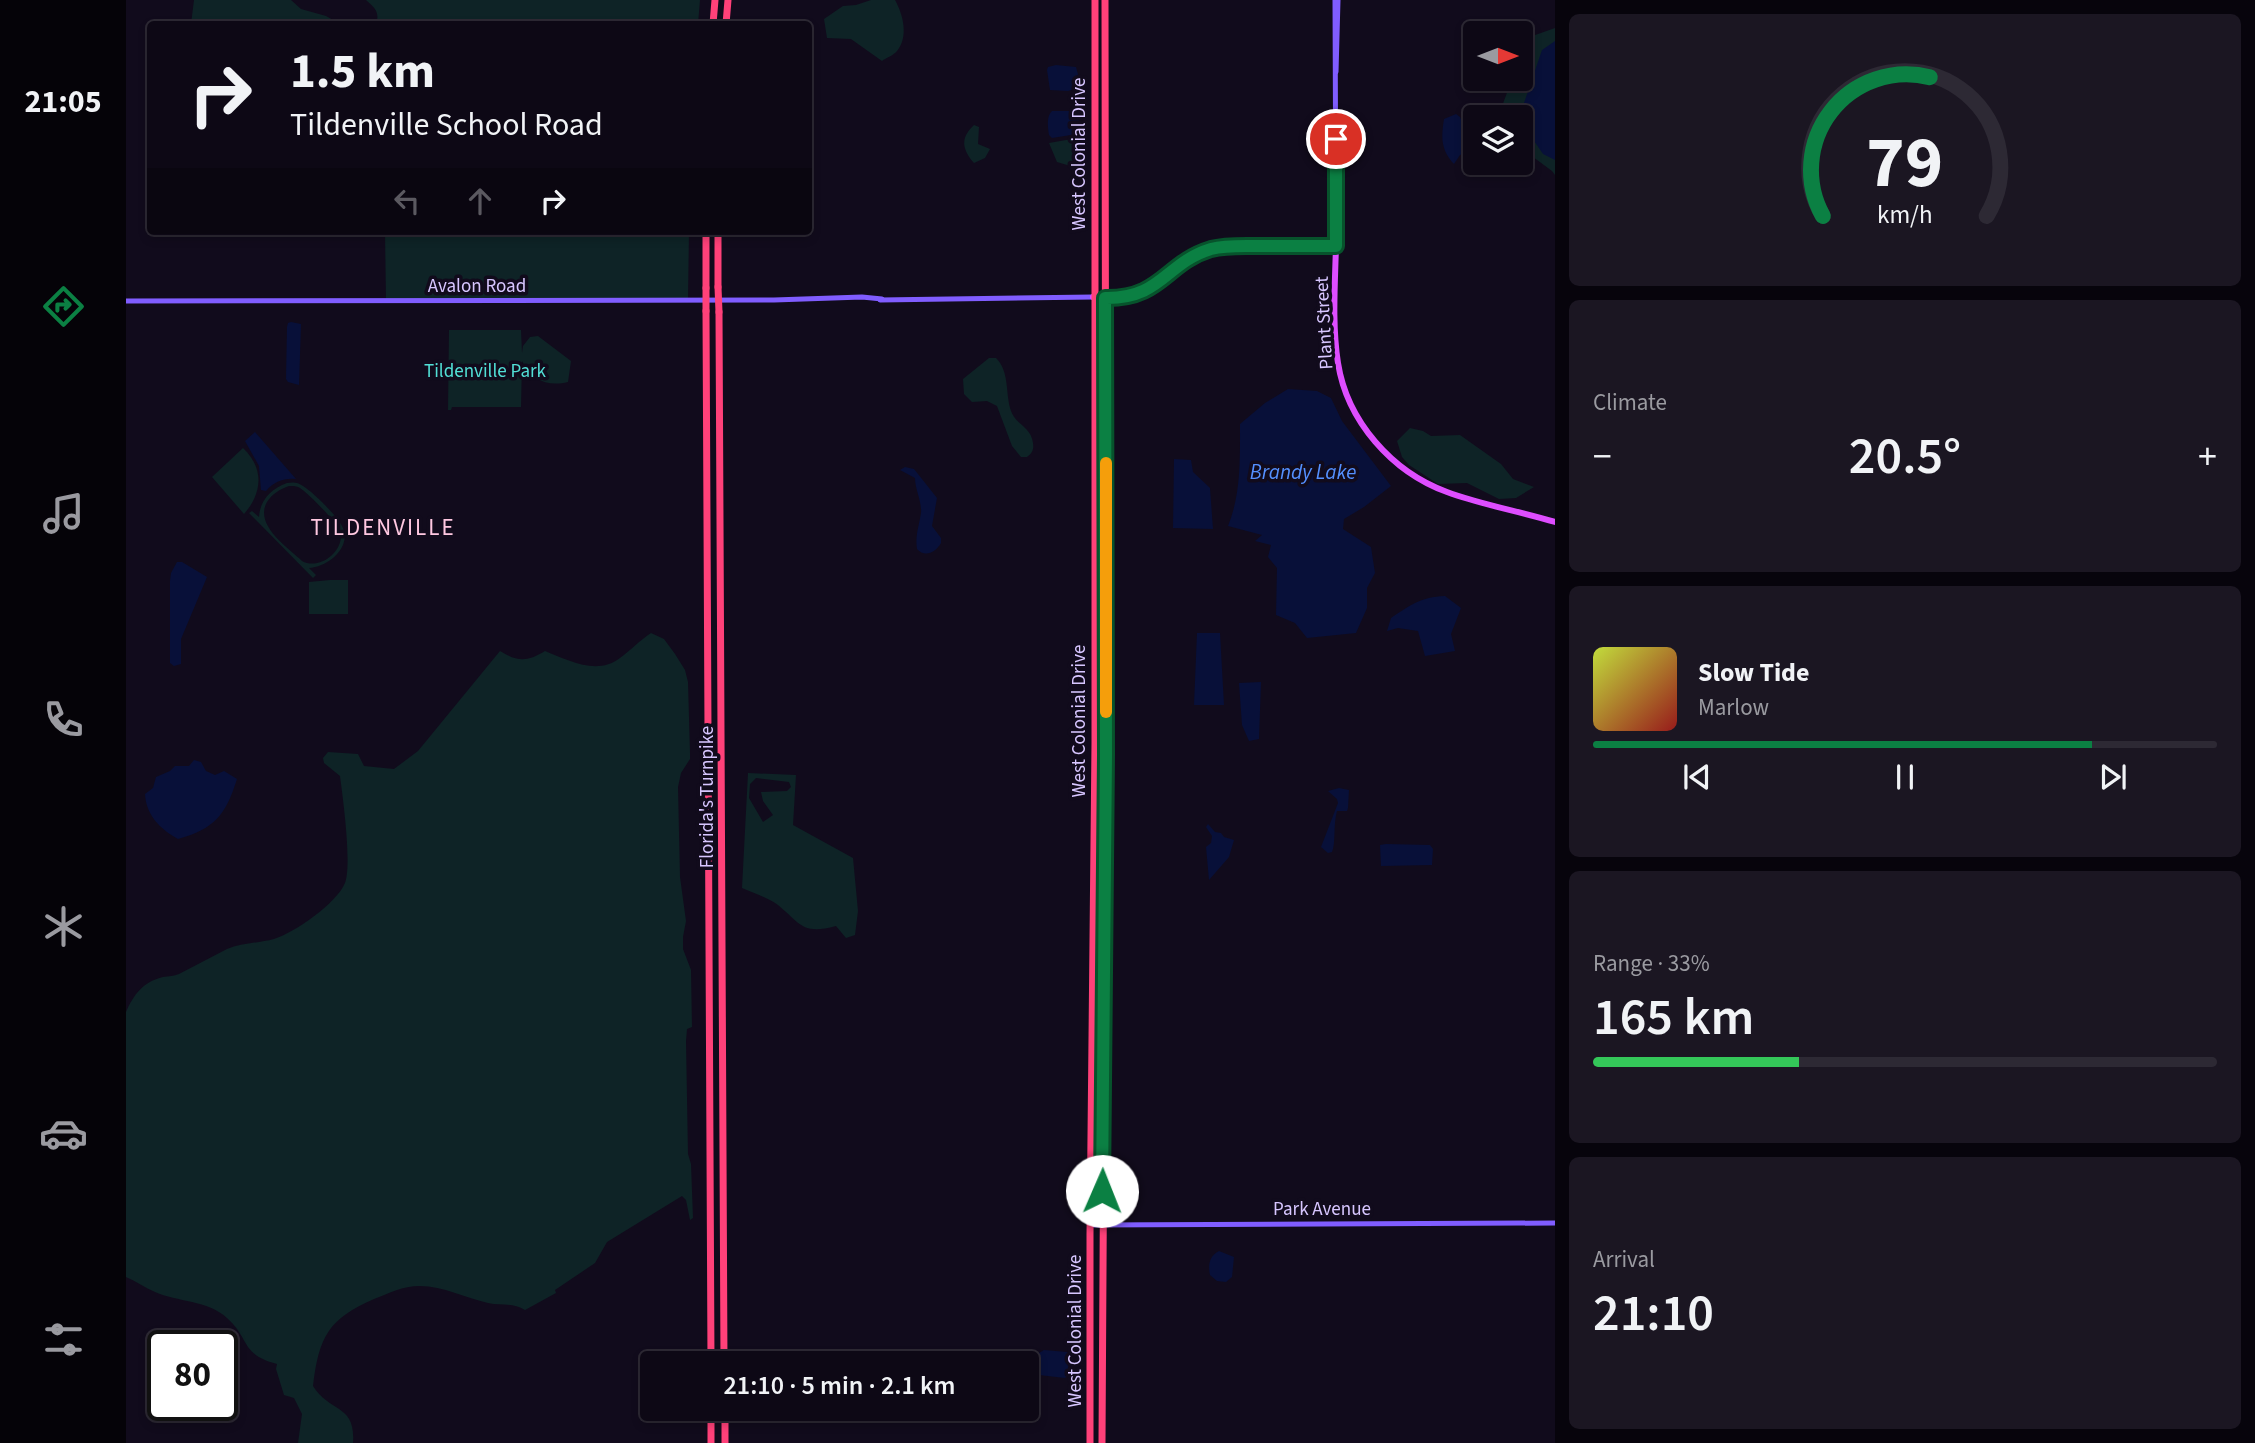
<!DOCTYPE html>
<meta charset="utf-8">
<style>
:root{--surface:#0d0815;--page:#1b1622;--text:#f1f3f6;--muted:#9a9aa0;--line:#2d2934;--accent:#0b8043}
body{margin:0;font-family:"Source Sans 3",sans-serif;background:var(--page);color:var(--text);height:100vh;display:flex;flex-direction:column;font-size:26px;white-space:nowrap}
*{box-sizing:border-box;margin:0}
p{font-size:23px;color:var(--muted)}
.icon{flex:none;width:38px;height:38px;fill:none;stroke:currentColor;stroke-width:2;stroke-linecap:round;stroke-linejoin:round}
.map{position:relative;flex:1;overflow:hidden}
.side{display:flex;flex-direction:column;gap:14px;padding:14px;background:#07040c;width:700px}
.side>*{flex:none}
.hud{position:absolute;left:21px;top:21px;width:665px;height:214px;border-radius:7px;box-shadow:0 4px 10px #0003,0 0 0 2px var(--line);background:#0d0815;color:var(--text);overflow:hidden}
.needle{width:46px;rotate:90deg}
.tools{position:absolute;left:1337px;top:21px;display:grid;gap:14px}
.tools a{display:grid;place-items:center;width:70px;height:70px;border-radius:7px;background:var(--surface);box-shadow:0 4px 10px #0003,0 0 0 2px var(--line);font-size:35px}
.speed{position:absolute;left:21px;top:1330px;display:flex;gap:14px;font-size:35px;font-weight:700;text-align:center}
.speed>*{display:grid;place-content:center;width:91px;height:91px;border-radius:50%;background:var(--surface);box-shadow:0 4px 10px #0003,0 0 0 2px var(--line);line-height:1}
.speed .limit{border:4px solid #111;border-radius:10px;background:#fff;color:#111}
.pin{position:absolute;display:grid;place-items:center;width:60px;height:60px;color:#fff;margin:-30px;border:4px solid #fff;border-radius:50%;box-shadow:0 2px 7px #0007}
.me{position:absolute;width:77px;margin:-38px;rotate:1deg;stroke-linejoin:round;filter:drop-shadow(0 0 5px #0008)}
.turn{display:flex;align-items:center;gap:24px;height:147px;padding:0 28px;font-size:32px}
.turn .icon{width:91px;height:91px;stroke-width:2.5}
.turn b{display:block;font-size:49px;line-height:60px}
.lanes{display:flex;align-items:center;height:66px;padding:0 28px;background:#0003;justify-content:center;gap:35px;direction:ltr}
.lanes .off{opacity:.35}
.big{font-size:52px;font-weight:600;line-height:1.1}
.side .card{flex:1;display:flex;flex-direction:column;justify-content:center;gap:10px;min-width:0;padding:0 24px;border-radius:10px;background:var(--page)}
.side .dial{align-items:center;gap:0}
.dial svg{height:182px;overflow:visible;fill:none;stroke:var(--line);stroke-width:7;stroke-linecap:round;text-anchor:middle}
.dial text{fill:var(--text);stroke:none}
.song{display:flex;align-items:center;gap:21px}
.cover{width:84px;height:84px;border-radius:10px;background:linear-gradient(135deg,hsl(70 70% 55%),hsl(0 70% 35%))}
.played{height:7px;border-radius:4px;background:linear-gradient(90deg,var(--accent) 80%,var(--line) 80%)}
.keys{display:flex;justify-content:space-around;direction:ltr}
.heat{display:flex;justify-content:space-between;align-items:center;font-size:38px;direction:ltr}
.charge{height:10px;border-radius:5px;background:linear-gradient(90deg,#34c759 33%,var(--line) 0)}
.trip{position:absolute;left:514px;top:1351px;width:399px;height:70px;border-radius:7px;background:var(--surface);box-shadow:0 4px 10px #0003,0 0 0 2px var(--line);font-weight:600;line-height:70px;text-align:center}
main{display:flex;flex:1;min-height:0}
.menu{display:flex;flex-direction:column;width:126px;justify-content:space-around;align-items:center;background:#050308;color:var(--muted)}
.menu .icon{width:49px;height:49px}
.menu .on{color:var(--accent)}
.menu b{font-size:32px;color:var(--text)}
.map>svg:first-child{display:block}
</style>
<main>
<nav class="menu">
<b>21:05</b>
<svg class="icon on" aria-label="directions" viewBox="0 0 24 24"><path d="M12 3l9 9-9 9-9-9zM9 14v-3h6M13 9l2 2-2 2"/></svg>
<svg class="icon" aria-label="music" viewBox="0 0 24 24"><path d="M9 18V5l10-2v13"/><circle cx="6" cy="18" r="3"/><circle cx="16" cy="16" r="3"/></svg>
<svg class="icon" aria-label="phone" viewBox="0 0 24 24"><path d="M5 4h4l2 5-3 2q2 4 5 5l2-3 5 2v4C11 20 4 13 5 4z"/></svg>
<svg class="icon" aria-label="climate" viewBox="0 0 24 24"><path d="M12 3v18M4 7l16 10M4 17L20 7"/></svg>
<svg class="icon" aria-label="car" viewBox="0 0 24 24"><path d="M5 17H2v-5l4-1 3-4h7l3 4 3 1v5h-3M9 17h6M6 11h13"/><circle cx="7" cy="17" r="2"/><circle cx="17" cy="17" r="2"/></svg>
<svg class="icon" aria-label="filters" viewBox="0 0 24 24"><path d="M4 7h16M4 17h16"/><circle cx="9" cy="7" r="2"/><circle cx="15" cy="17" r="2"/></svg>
</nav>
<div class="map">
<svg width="1429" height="1443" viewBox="0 0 1429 1443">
<rect width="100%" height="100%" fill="#110b1c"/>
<!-- green -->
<g fill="#0e2326" fill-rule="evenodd">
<path d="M68 0H165L175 9 200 16 214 24H65Z"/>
<path d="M240 0H574L572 24H250C254 12 249 8 240 0Z"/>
<path d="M745 0H769C777 14 783 37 771 51 768 55 760 58 756 61L725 39 701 38 698 19 717 6 730 5Z"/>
<path d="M1429 28V175L1426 171 1395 148V117H1378L1375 109 1386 79H1395V40Z"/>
<path d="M848 125 853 127 852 144 864 149 859 158 848 163C836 149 834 138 848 125Z"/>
<path d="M957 137 959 159 951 168 931 162 923 143Z"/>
<path d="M259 231H563L562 300 260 301Z"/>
<path d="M323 330H395L396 353 397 346 404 337 412 336 445 361 442 382C421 387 406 380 396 361L395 407H326L325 410H322Z"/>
<path d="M863 358H870C884 372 879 393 885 411 890 425 905 427 907 443 908 450 906 453 901 457H895L886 446 871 406 861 401 846 402 838 394 837 379Z"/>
<path d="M1284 428 1297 431 1305 436 1334 435 1375 464 1387 479 1408 487 1390 498 1373 499 1341 483 1312 484 1283 465 1276 457 1271 441Z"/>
<path d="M117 448C138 468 137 492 118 514L86 477Z"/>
<path d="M161 483C167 482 172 482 177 486 187 492 211 516 216 526 227 547 202 567 183 568L190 575 187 578 123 513 126 511 133 517C134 500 145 489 161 483ZM163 486C168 486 170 486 174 488 183 494 214 525 215 534 216 554 192 570 176 561 161 547 128 525 141 502 146 494 154 489 163 486Z"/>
<path d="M204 580H222V614H183V582Z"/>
<path d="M525 633 538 639 549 654 559 670 562 682 564 753V759L555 773 552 787 554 877 560 921 557 937V949L565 970 566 1027 561 1029 560 1041 562 1154 565 1164 567 1218 564 1220 560 1200 556 1196 481 1242 469 1263 429 1290 430 1293 399 1310C387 1302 375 1306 362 1303 340 1298 317 1286 294 1286 276 1286 264 1293 248 1299 202 1319 193 1337 187 1386 204 1413 230 1404 227 1443H172L176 1414 168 1398 158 1395 150 1369 151 1364C114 1354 125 1340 101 1318 82 1300 51 1302 29 1292 19 1288 10 1281 0 1277V1012C8 994 17 982 37 977 43 976 48 976 53 974 69 966 85 957 101 949 115 943 133 943 148 939 168 933 211 903 219 883 226 864 217 799 214 776L198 763 197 758 202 752 232 754 238 766 268 769 292 751 374 651C392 662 401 662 419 651 442 660 471 676 494 658 505 650 513 641 525 633Z"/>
<path d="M622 773 670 775 667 825 727 858 732 911 729 935 720 938 710 926C676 935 675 924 652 905 642 898 628 893 616 888ZM630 778 663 782 665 787 661 791 635 792 637 801 647 815 637 822 623 798 624 784Z"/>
</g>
<!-- water -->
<g fill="#081039">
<path d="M1429 41V160L1417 154 1402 132 1405 124 1399 117 1398 103 1416 50Z"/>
<path d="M930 65 950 67 953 78 952 88 942 91 924 90 921 70 922 67Z"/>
<path d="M926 111H952L954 129 945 135 926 138 923 135C922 128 920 116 926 111Z"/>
<path d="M1330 114 1334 117 1346 151 1334 155 1328 164C1315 150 1315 138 1318 119Z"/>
<path d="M165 322 175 324 173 385 162 382 160 379 161 327 162 323Z"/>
<path d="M1162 389 1191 391 1205 398 1216 421 1265 486 1238 507 1218 519 1217 529 1245 547 1249 573 1241 588V608L1230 633 1181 638 1169 623 1150 615 1151 568 1142 557 1145 545 1129 541 1136 535 1102 526C1115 494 1114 459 1114 424L1139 403Z"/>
<path d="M129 432 170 479C157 478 148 482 140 491L135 490 133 466 119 441Z"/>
<path d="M1048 459 1065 460 1067 472 1084 488 1087 529 1047 528Z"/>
<path d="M779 467 788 469 811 498 806 526 815 538V543C810 552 799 558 791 549 789 535 793 526 795 513 796 501 789 490 789 478L774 470Z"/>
<path d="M51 562H56L81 577 55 639V664L48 666 44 663V581L45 573Z"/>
<path d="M1319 596 1335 608 1325 634 1329 651 1299 656 1292 631 1272 628 1261 631 1265 618C1285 605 1294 597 1319 596Z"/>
<path d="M1071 633H1094L1098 705H1068Z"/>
<path d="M1135 682 1133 739 1123 741 1116 725 1113 683Z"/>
<path d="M68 760 75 762 80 771 89 775 98 771 111 779C100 814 89 829 52 839 34 829 20 815 19 794L27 788 30 777 44 771 49 766H63Z"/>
<path d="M1213 788 1223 790 1222 808 1221 811H1211C1207 825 1210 843 1206 852L1202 853 1195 847 1212 803 1211 799 1202 791Z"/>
<path d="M1082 824 1089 832 1095 833 1098 837 1108 840 1103 857 1083 880 1080 847 1085 843 1086 836 1080 827Z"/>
<path d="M1260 844 1304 845 1307 849 1306 865 1255 866 1254 845Z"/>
<path d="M1093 1251 1108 1257 1106 1277 1100 1282 1091 1281 1084 1275C1082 1265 1083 1256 1093 1251Z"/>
<path d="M918 1350 941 1352 943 1354 942 1375 939 1378 913 1375V1353Z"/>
</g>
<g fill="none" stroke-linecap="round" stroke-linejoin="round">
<!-- secondary -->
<g stroke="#805dff" stroke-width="5">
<path d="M1209 0 1210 245"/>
<path d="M1210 72 1212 0"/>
<path d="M754 300 967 297"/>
<path d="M0 301 648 300 736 297 756 299"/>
<path d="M964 1225 1429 1223"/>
</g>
<!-- primary -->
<path stroke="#de4dff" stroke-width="6" d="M967 297H997L1017 292 1031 285 1065 258 1088 249 1107 246 1210 245C1209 284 1206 325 1212 363 1221 421 1266 472 1321 492 1356 505 1393 511 1429 522"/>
<!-- highway -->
<g stroke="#ff4179" stroke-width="7">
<path d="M587 24 589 0"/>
<path d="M600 24 602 0"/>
<path d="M592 231V287"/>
<path d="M580 288V231"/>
<path d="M580 311 585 1363"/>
<path d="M593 312 598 1363"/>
<path d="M585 1409V1443"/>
<path d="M599 1409V1443"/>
<path d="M964 1443V1235L969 743V0"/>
<path d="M976 1443 980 754 979 0"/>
</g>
<!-- highway-bridge -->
<g stroke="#ff4179" stroke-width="7">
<path d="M592 287 593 312"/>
<path d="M580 288V311"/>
</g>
</g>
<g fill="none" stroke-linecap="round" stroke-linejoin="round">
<defs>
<path id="route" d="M976 1191 980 754 979 298C1036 299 1039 263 1085 249 1100 245 1117 246 1133 246 1159 246 1184 246 1210 246V139"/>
</defs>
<!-- route casing -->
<use href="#route" stroke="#07532c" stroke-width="18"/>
<!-- route -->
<use href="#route" stroke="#0b8043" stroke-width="12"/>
<!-- slow -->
<path stroke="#f59e0b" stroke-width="12" d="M980 712V463"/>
</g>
<g text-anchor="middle" stroke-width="7" stroke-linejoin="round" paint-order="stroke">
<!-- street labels -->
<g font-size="19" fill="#d7c6ff" stroke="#110b1c">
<text transform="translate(952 154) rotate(-90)" y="7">West Colonial Drive</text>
<text x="351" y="292">Avalon Road</text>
<text transform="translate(1197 323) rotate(-93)" y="7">Plant Street</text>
<text transform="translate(952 721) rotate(-90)" y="7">West Colonial Drive</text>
<text transform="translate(580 797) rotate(-90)" y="7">Florida's Turnpike</text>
<text x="1196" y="1215">Park Avenue</text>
<text transform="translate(948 1331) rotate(-90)" y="7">West Colonial Drive</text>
</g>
<!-- park labels -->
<g font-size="19" fill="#52dfd6" stroke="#110b1c">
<text x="359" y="377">Tildenville Park</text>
</g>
<!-- water labels -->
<g font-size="21" font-style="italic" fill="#5490ff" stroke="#110b1c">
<text x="1177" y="479">Brandy Lake</text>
</g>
<!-- quarter labels -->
<g font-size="23" letter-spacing="2" fill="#ffc8e1" stroke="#110b1c">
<text x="257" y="535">TILDENVILLE</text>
</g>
</g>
</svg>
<div class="tools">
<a><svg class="needle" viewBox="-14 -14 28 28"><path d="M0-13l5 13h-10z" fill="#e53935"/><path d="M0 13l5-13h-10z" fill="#9a9aa0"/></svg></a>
<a><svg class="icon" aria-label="layers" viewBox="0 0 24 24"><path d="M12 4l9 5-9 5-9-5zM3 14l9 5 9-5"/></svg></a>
</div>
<div class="speed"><div class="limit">80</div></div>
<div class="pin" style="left:1210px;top:139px;background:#d93025"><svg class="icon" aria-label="arrive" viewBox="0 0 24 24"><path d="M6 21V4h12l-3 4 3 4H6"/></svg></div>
<svg class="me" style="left:976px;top:1191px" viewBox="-20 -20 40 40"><circle r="19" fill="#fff"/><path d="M0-13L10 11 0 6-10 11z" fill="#0b8043"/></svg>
<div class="trip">21:10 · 5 min · 2.1 km</div>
<div class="hud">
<div class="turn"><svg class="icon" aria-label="right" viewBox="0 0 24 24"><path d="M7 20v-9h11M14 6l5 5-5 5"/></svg><div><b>1.5 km</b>Tildenville School Road</div></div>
<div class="lanes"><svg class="icon off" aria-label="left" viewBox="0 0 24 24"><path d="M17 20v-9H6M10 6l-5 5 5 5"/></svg><svg class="icon off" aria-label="ahead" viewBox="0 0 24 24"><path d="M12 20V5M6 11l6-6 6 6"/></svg><svg class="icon" aria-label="right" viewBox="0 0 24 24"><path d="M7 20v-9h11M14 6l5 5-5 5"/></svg></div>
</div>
</div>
<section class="side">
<div class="card dial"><svg viewBox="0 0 100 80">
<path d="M14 69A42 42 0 1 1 86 69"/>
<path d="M14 69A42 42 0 0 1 61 8" stroke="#0b8043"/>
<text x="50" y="56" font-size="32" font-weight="700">79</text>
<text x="50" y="72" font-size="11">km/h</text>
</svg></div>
<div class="card"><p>Climate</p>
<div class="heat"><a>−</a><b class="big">20.5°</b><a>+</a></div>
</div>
<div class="card">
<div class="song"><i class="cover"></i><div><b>Slow Tide</b><p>Marlow</p></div></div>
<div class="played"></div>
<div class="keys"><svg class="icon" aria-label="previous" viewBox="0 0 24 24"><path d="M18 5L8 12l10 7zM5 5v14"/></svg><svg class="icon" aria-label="pause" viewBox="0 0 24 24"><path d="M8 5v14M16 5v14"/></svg><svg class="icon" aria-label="next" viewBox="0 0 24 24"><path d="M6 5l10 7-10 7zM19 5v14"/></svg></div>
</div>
<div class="card"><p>Range · 33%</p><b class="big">165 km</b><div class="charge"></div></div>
<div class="card"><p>Arrival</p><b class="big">21:10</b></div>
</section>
</main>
